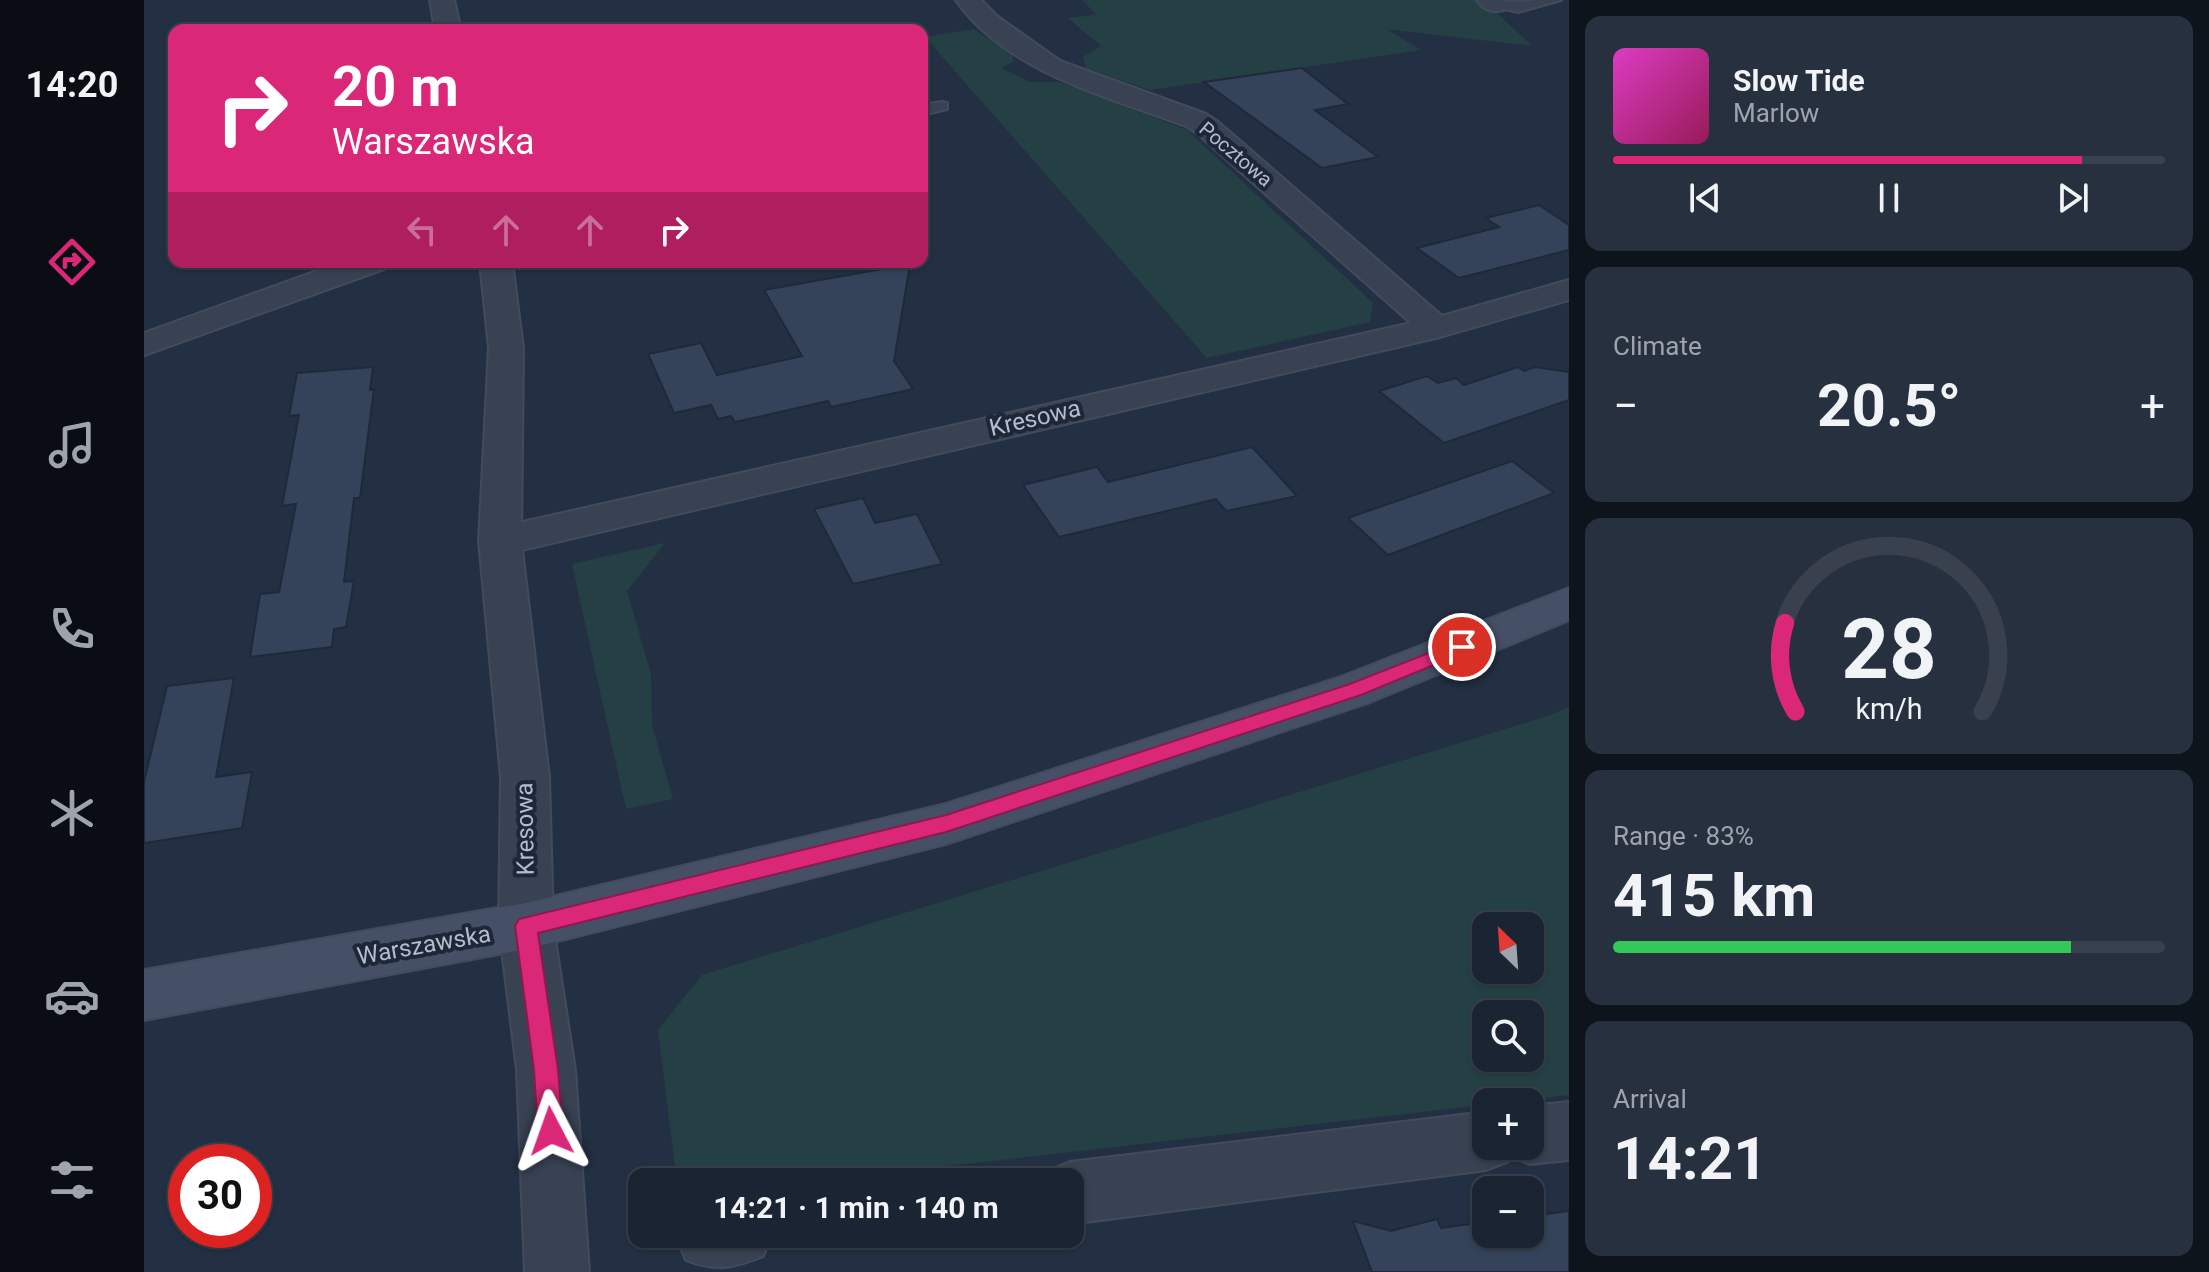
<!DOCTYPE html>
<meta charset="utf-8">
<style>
:root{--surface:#1a2432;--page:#27303e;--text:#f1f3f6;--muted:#9fa4ac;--line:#38414d;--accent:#db2777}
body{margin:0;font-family:Roboto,sans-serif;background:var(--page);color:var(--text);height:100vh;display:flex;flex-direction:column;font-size:30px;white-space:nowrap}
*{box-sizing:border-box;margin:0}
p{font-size:26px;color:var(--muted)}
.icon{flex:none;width:44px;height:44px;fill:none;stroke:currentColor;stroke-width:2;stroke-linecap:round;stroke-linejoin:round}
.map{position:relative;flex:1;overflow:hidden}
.panel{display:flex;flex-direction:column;gap:16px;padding:16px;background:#0e141c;width:640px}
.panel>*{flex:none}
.top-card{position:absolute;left:24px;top:24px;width:760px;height:244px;border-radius:16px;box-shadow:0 2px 6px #0004,0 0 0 2px var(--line);background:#db2777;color:#fff;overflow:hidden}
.needle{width:52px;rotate:335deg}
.tools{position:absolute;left:1328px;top:912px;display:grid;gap:16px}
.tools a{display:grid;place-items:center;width:72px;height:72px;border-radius:16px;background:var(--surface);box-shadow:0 2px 6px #0004,0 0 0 2px var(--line);font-size:40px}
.speed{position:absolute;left:24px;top:1144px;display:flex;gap:16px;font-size:40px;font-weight:700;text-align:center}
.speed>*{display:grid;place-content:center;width:104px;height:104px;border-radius:50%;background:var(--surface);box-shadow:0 2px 6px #0004,0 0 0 2px var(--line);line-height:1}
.speed .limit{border:12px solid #d22;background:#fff;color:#111}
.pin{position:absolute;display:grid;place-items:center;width:68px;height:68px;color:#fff;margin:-34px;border:4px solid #fff;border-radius:50%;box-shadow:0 2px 8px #0007}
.me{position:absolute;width:88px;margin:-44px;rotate:356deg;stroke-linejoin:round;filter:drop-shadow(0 0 6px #0008)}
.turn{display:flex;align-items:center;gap:28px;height:168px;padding:0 32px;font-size:36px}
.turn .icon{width:104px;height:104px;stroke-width:2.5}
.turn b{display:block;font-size:56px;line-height:68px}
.lanes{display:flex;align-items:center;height:76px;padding:0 32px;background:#0003;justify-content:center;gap:40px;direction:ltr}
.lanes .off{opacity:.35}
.big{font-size:60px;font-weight:700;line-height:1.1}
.panel .tile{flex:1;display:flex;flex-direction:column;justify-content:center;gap:12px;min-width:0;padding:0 28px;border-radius:16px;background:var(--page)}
.panel .dial{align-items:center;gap:0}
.dial svg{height:208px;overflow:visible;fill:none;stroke:var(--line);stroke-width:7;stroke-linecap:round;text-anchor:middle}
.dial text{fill:var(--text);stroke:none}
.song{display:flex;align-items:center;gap:24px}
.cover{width:96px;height:96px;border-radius:12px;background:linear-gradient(135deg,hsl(310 70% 55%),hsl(330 70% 35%))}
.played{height:8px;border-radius:4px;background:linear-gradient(90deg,var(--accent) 85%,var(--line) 85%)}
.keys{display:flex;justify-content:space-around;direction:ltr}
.heat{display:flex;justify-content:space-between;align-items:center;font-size:44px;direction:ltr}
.charge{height:12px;border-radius:6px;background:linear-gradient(90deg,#34c759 83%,var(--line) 0)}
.trip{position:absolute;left:484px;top:1168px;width:456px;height:80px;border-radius:16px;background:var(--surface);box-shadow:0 2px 6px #0004,0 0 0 2px var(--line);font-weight:700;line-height:80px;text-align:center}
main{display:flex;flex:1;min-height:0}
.tabs{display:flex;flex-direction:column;width:144px;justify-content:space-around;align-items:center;background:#0a0e14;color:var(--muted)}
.tabs .icon{width:56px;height:56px}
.tabs .selected{color:var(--accent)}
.tabs b{font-size:36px;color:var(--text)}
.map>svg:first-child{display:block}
</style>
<main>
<nav class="tabs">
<b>14:20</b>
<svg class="icon selected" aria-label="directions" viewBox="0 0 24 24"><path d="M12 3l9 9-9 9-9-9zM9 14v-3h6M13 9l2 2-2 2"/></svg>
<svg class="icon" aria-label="music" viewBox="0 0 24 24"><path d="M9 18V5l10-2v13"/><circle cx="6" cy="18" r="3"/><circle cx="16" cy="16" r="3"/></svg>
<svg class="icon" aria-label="phone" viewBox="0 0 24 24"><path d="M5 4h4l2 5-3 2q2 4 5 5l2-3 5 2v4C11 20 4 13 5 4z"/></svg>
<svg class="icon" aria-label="climate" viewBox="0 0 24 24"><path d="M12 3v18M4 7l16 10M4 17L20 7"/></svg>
<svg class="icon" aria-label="car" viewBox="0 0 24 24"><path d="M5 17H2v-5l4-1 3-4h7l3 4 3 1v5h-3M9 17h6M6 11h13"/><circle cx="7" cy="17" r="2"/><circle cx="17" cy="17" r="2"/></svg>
<svg class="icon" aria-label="filters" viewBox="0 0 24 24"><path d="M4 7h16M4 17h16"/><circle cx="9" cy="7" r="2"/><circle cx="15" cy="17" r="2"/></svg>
</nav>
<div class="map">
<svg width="1425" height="1272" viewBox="0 0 1425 1272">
<rect width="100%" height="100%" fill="#233043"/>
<!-- green -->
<g fill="#254044" fill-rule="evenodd">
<path d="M938 0H1338L1389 46 1242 29 1277 50 1005 90 942 68 939 57 957 46 924 18 953 15Z"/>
<path d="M830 29 868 56 870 61 857 68 886 82H915L1043 130 1229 303 1226 322 1063 358 781 37Z"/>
<path d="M521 543 483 591 507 674 508 725 529 799 482 809 428 564Z"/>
<path d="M1425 707V1095L663 1182H533L514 1030 558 975 1404 716ZM1342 926H1386V970H1342ZM1342 1014H1386V1058H1342Z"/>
</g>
<!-- building -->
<g fill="#35435a" stroke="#1f293a" stroke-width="2">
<path d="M1158 68 1204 104 1171 110 1234 157 1178 168 1060 82Z"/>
<path d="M1395 205 1425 225V250L1315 278 1273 248 1355 227 1342 218Z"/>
<path d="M766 264 750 361 769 389 687 407 684 401 591 422 587 416 574 419 567 405 530 413 504 354 557 343 573 375 658 356 620 290Z"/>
<path d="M229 367 226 390 230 389 216 498H210L200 582 210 581 202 627 190 629 188 647 106 657 116 594 135 592 152 504 138 506 155 415 145 416 153 373Z"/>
<path d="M1374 367 1380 371 1391 367 1425 372V400L1300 443 1235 391 1283 376 1294 383 1312 378 1320 385Z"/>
<path d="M1108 447 1153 496 1082 511 1072 499 915 537 879 485 953 467 964 482Z"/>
<path d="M1368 461 1410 493 1244 555 1204 518Z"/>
<path d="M719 498 731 523 773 514 798 564 709 584 670 509Z"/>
<path d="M90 678 72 777 108 772 98 828 0 843V782L23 686Z"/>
<path d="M1425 1211V1272H1228L1209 1221 1247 1231 1293 1219 1297 1228 1342 1222V1234H1386V1216Z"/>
</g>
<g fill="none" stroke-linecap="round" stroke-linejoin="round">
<defs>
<g id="service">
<path d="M1392 0H1417L1374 12 1344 5C1353 0 1378 3 1392 0Z"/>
<path d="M798 102 803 103V109L778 115V105Z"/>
</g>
<g id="minor">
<path d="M812 0H837L854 17 916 61 1062 114 1074 122 1298 316 1425 280V300L1292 338 356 555 341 551 335 541 341 531 356 527 1267 323 1054 134 1042 126C964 97 862 72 812 0Z"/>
<path d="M1333 0H1360L1363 5 1360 10C1347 13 1340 10 1333 0Z"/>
<path d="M198 262H245L240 269 0 355V333Z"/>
<path d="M382 903 401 910 409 926 431 1070 445 1272H381L373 1070 355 926 363 910Z"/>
<path d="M1425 1102V1160L1386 1164 1366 1156 1363 1162 1342 1170 926 1224V1182H900L904 1171 926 1162 1342 1112V1146H1386V1106Z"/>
<path d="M534 1234H628L619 1256C590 1268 572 1272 542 1260L533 1238Z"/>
</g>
<g id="tertiary">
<path d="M286 0H310L317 30H291Z"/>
<path d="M336 262H368L379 348 377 541 405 777 409 926 401 942 382 949 363 942 355 926 357 777 335 541 345 348Z"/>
</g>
<path id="secondary" d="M1425 588V620L1226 702 802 844 382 949 0 1020V970L382 903 802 804 1194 678Z"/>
</defs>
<!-- service casing -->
<use href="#service" stroke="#424b5c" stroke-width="4"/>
<!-- minor casing -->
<use href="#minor" stroke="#424b5c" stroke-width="4"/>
<!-- tertiary casing -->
<use href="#tertiary" stroke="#424b5c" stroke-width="4"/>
<!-- secondary casing -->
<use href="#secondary" stroke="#424b5c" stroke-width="4"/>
<!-- service -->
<use href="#service" fill="#384253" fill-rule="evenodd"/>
<!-- minor -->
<use href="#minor" fill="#384253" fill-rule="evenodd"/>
<!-- tertiary -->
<use href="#tertiary" fill="#384253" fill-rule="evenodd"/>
<!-- secondary -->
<use href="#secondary" fill="#455066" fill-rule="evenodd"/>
</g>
<!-- route -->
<path fill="#db2777" stroke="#8e194d" stroke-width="2" d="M1318 640 1327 647 1324 651 1217 695 802 832 394 933 414 1070 419 1131 416 1140 407 1143 398 1140 394 1131 390 1070 371 926 375 919 802 815 1203 685Z"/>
<g text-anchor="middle" stroke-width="8" stroke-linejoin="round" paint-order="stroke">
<!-- far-street labels -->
<g font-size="20" fill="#b5bdcd" stroke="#1d2738">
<text transform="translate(1092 154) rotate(40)" y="7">Pocztowa</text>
</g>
<!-- street labels -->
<g font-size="24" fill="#b5bdcd" stroke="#1d2738">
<text transform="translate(891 418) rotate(-13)" y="8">Kresowa</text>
<text transform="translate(381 829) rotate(-91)" y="8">Kresowa</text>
<text transform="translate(280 945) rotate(-10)" y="8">Warszawska</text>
</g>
</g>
</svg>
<div class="tools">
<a><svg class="needle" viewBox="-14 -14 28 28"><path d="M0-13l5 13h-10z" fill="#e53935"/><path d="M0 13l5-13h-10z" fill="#9fa4ac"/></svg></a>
<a><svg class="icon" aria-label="search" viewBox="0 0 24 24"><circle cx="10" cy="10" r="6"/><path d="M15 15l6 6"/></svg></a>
<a>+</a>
<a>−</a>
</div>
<div class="speed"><div class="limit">30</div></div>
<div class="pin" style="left:1318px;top:647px;background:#d93025"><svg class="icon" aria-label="arrive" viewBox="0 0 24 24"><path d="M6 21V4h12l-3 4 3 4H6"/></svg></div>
<svg class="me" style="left:407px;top:1131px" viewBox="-20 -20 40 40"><path d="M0-17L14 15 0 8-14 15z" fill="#db2777" stroke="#fff" stroke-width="4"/></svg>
<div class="trip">14:21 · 1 min · 140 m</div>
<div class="top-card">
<div class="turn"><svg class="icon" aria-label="right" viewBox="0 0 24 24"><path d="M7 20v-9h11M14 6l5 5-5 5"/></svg><div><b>20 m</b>Warszawska</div></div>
<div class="lanes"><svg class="icon off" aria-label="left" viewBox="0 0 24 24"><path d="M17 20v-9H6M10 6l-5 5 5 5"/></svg><svg class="icon off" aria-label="ahead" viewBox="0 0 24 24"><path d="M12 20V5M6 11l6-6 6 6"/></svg><svg class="icon off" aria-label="ahead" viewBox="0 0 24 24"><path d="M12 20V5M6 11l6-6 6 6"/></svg><svg class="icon" aria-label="right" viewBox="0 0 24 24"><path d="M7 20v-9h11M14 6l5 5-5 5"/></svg></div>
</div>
</div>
<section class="panel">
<div class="tile">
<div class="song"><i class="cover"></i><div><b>Slow Tide</b><p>Marlow</p></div></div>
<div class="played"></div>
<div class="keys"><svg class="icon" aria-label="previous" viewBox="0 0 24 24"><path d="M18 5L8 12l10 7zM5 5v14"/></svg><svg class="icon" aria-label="pause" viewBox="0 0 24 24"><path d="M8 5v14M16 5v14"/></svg><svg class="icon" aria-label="next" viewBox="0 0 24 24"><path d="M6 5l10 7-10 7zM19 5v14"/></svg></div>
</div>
<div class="tile"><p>Climate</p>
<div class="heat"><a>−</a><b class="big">20.5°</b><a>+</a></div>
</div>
<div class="tile dial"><svg viewBox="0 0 100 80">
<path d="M14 69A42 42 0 1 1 86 69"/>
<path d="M14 69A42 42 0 0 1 10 35" stroke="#db2777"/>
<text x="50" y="56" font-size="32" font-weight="700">28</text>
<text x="50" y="72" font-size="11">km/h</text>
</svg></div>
<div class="tile"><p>Range · 83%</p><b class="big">415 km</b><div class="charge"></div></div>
<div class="tile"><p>Arrival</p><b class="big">14:21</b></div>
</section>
</main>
